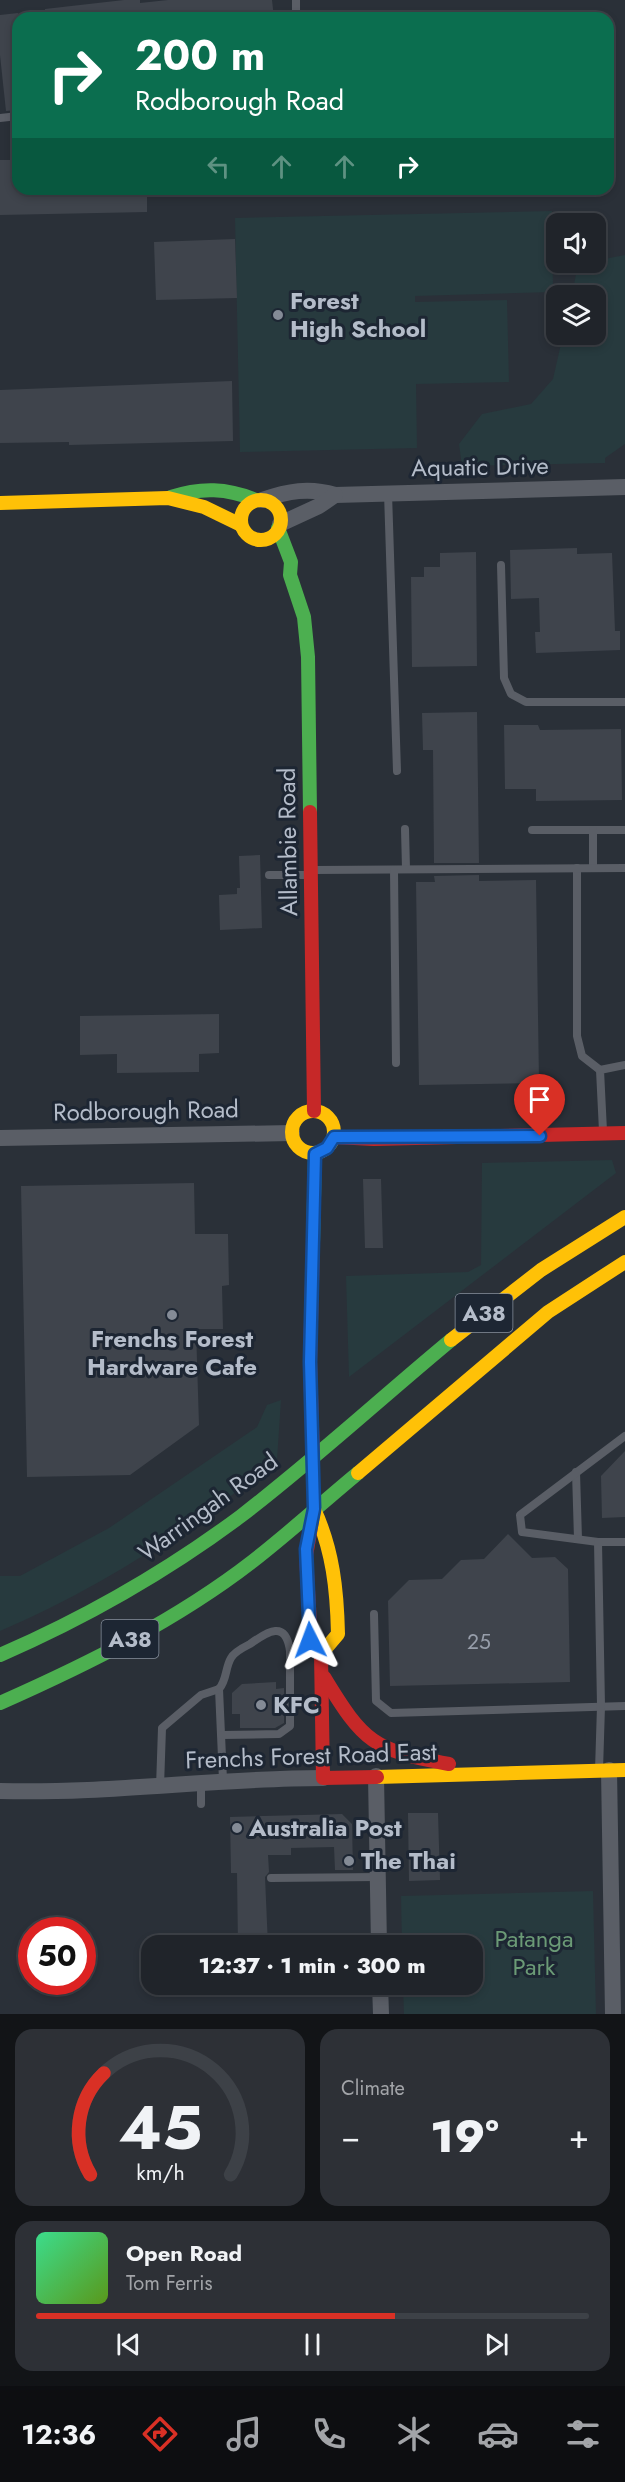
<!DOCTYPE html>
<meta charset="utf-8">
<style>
:root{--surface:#20242a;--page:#2d3036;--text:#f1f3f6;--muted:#a2a4a8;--line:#3d4147;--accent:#d93025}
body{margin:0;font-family:Jost,sans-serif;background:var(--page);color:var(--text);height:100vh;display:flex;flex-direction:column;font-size:22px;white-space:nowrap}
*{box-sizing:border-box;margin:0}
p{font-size:20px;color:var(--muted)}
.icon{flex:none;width:33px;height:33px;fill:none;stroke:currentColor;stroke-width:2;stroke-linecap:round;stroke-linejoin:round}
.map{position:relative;height:2014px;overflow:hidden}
.sheet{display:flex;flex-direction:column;gap:15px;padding:15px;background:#121417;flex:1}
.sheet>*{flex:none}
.guide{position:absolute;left:12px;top:12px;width:602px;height:183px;border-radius:18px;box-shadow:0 3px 9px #0003,0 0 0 2px var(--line);background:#0b6e4f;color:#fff;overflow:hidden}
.tools{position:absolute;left:546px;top:213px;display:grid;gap:12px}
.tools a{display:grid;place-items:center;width:60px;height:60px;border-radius:12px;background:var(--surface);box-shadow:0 3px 9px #0003,0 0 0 2px var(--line);font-size:30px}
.speed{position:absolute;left:18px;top:1917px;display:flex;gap:12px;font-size:30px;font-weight:700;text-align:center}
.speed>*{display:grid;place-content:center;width:78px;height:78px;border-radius:50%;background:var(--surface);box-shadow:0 3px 9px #0003,0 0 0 2px var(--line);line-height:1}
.speed .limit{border:9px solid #d22;background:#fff;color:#111}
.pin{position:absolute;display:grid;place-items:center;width:51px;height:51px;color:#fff;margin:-62px -26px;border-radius:50% 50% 50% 0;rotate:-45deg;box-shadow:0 0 6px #0007}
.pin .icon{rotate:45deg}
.me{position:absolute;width:66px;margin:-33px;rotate:357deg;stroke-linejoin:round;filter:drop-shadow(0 0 4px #0008)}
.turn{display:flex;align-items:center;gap:21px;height:126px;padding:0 24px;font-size:27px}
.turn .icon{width:78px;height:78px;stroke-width:2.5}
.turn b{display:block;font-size:42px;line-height:51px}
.lanes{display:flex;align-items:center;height:57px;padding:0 24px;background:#0003;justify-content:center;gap:30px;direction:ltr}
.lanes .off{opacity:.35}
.big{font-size:45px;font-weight:800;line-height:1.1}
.sheet .card{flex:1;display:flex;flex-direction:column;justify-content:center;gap:9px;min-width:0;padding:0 21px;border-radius:18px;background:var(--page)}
.sheet .dial{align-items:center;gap:0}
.dial svg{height:156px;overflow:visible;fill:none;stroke:var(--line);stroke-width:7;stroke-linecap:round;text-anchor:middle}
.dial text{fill:var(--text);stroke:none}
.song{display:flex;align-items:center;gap:18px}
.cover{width:72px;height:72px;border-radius:9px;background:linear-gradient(135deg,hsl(150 70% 55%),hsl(90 70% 35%))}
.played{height:6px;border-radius:3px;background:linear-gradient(90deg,var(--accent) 65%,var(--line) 65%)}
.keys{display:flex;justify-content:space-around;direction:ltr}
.heat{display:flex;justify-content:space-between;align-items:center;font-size:33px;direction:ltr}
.sheet .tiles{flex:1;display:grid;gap:15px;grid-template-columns:1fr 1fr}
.card:last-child{grid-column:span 2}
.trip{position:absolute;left:141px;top:1935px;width:342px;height:60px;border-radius:18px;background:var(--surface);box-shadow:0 3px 9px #0003,0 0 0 2px var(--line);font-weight:800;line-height:60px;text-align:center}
.menu{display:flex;height:96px;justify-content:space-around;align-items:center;background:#0d0e11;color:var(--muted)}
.menu .icon{width:42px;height:42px}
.menu .active{color:var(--accent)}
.menu b{font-size:27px;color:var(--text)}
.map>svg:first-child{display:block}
</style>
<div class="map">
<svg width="625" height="2014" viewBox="0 0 625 2014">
<rect width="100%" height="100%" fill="#2a3038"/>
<!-- green -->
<g fill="#273a3e">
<path d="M552 211 553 292 415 296V302L507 300 509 382 416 384 417 448 240 452 235 218Z"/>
<path d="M625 255V444L605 458V463L462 466 459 444 482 414 531 404 553 379 563 335 596 334V296L572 295 578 264Z"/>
<path d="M612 1160 616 1173 349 1377 346 1276 468 1272 481 1265 482 1163Z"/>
<path d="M281 1400 277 1460C194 1527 99 1589 0 1631V1576H20L109 1528 257 1427 267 1405Z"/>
<path d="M593 1891 596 2014H404L403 1985 472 1984V1946L402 1945 401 1896Z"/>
</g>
<!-- building -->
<g fill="#3f444c">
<path d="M124 0H140V3L168 0H272L274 18H45V9Z"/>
<path d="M18 13V110L6 111 0 55V15Z"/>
<path d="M0 160H18V189H147V212L0 215Z"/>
<path d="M235 239 237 298 156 300 154 242Z"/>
<path d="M232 381 233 441 69 445V442L0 443V390Z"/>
<path d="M577 548V554L612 553 615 631H620V650L536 653 535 632H540L539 598 511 599 510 550Z"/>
<path d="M476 552 477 666 412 667 411 577H424V567H440V553Z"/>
<path d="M477 712 479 863H434L433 750H423L422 713Z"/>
<path d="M504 725H538L540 730 621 729 622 800 536 801V789H505Z"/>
<path d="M260 855 262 928 220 930 219 895 237 894V888H240L239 856Z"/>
<path d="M479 875V881L536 880 539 1083 419 1085 416 882H435L434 876Z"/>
<path d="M219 1014V1053L199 1054V1072L117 1073V1054L80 1055V1016Z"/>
<path d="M363 1179H381L383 1248H365Z"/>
<path d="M194 1183 195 1234H228L229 1285 222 1286 223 1329H196L199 1425 130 1475 27 1477 21 1186Z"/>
<path d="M625 1451V1517L602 1518 601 1476Z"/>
<path d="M508 1534 532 1558 555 1557 568 1569 570 1682 390 1686 388 1601 409 1580 442 1579 461 1560 484 1559Z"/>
<path d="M276 1682V1689L284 1688V1723L275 1728H240V1714H232V1693L242 1684Z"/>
<path d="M408 1813H438L440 1880 409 1881Z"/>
<path d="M342 1814 352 1824 353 1870H335L334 1847 291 1848V1855H268L269 1872 265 1877 268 1946H238L237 1873H231L230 1817Z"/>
</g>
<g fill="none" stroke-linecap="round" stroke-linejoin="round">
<!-- lane -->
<g stroke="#5a5e66" stroke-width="8">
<path d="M296 0V18"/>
<path d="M0 118 18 116"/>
<path d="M388 493 397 771"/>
<path d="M501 565 504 678 511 694 526 702H625"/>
<path d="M405 829 406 869"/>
<path d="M532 830H625"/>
<path d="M577 868V1036L582 1056 600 1070"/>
<path d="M593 868V830"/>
<path d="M314 870 625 868"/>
<path d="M394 870 396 1063"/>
<path d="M269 875H310"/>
<path d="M603 1131 600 1070 625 1065"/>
<path d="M576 1472 578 1539"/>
<path d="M598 1542 522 1532 520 1515 625 1436"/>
<path d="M374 1614 376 1701 391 1713 625 1706"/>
<path d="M219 1689 223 1780"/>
<path d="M599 1770 601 1706 598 1542H625"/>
<path d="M201 1783V1804"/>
<path d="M160 1787 162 1728 201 1695 219 1689C227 1680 225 1668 231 1658 234 1652 244 1647 250 1644 268 1631 286 1620 290 1651V1726L279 1734 222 1735"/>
<path d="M271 1878 378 1877"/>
</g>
<!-- street -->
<g stroke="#5a5e66" stroke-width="16">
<path d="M262 500C288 491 309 487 335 495L625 487"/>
<path d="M280 524 319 506 335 495"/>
<path d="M0 1138 292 1133"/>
<path d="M609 1770 613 2014"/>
<path d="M376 1776 379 1946"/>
<path d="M0 1791C108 1794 215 1778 323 1778"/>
<path d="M380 1984 381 2014"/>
</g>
<!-- fast -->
<g stroke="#4caf50" stroke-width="14">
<path d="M171 497C201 487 227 488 256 500"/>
<path d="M278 528 291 562 290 575 304 617 308 657 310 812"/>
<path d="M313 1243 315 1154"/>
<path d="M0 1655C85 1618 166 1572 241 1516 314 1460 381 1398 451 1340"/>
<path d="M0 1703C88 1664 177 1620 253 1561 289 1533 323 1502 358 1473"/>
</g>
<!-- slow -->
<g stroke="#ffc107" stroke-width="14">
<circle cx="261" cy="520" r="20"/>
<path d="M0 503 168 498 204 507 241 525"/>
<circle cx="313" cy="1132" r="21"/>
<path d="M451 1340 541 1270 625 1217"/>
<path d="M358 1473 548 1312 625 1262"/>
<path d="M314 1509C333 1550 337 1590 338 1634L321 1654"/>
<path d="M377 1777 625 1770"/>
</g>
<!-- jam -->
<g stroke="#c62828" stroke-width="14">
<path d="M310 812 314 1111"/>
<path d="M334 1137 374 1139 625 1133"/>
<path d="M313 1243 310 1362 313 1458"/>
<path d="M314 1509 306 1556 311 1640 321 1654 323 1778 377 1777"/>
<path d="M324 1677C364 1743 373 1750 449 1764"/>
</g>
</g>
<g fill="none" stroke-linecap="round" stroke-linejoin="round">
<defs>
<path id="route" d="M310 1640 306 1549 314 1509 310 1362 315 1154 327 1148 334 1137 540 1136"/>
</defs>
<!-- route casing -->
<use href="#route" stroke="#114b97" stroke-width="15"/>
<!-- route -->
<use href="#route" stroke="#1a73e8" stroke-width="10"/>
</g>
<!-- markers -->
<g fill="#848b96" stroke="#1d2633" stroke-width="2">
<circle cx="278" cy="315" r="6"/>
<circle cx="172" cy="1315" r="6"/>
<circle cx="261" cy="1705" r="6"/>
<circle cx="237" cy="1828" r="6"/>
<circle cx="349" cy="1861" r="6"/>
</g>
<g text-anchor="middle" stroke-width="6" stroke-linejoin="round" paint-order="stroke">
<!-- number labels -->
<g font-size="21" fill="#979eaa">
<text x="479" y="1649">25</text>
</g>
<!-- shield labels -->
<g fill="#1d2633" stroke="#878f9c" stroke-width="1.5">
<rect x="455.5" y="1294" width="57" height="38" rx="4.5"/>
<rect x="101.5" y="1620" width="57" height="38" rx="4.5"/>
</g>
<g font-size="22" font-weight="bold" fill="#b4bcc9">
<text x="484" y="1321">A38</text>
<text x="130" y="1647">A38</text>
</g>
<!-- poi labels -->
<g font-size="24" font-weight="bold" fill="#b4bcc9" stroke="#1d2633" text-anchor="start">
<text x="290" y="309">Forest<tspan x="290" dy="28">High School</tspan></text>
<text x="172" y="1347" text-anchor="middle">Frenchs Forest<tspan x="172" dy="28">Hardware Cafe</tspan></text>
<text x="273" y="1713">KFC</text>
<text x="249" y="1836">Australia Post</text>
<text x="361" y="1869">The Thai</text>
</g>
<!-- street labels -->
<g font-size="24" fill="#b4bcc9" stroke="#1d2633">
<text transform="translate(480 467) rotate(-1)" y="8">Aquatic Drive</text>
<text transform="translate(288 842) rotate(-91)" y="8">Allambie Road</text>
<text transform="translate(146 1111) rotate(-1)" y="8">Rodborough Road</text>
<text transform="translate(208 1507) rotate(-36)" y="8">Warringah Road</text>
<text transform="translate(311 1756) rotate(-2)" y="8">Frenchs Forest Road East</text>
</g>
<!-- park labels -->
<g font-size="24" fill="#6b9a76" stroke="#1d2633">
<text x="534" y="1947">Patanga<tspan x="534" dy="28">Park</tspan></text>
</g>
</g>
</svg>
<div class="tools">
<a><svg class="icon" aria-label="sound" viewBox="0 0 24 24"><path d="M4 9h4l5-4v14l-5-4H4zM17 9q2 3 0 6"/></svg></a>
<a><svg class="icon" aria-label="layers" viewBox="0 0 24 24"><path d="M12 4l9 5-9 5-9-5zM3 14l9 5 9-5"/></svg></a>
</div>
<div class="speed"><div class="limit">50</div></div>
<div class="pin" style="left:540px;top:1136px;background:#d93025"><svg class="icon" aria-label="arrive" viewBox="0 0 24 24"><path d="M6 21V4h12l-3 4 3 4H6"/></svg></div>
<svg class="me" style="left:310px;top:1640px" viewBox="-20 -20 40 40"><path d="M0-17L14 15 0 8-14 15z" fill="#1a73e8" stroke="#fff" stroke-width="4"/></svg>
<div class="trip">12:37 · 1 min · 300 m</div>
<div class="guide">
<div class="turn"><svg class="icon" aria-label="right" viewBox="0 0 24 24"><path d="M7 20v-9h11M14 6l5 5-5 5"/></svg><div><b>200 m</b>Rodborough Road</div></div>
<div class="lanes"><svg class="icon off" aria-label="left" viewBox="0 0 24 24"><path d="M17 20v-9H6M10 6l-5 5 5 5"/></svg><svg class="icon off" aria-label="ahead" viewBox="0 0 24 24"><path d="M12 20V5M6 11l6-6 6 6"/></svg><svg class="icon off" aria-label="ahead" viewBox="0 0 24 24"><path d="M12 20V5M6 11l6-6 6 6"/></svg><svg class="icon" aria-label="right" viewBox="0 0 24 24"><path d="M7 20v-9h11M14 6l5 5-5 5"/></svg></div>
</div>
</div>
<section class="sheet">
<div class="tiles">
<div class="card dial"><svg viewBox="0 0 100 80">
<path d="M14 69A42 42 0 1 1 86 69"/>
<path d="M14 69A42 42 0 0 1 21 17" stroke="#d93025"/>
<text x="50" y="56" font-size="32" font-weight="700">45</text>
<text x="50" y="72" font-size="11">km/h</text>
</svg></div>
<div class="card"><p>Climate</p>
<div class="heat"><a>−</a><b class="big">19°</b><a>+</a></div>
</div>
<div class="card">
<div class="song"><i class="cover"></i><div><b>Open Road</b><p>Tom Ferris</p></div></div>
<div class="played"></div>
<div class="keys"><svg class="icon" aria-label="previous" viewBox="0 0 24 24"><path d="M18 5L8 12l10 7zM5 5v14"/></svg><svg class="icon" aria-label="pause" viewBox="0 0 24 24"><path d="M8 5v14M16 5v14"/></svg><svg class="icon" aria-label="next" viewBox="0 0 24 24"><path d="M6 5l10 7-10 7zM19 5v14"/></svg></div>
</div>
</div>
</section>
<nav class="menu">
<b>12:36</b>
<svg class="icon active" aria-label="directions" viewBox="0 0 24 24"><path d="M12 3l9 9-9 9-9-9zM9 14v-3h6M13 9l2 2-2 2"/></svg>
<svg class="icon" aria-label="music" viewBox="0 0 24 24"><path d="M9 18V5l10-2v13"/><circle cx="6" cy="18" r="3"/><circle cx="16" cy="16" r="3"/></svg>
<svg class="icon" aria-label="phone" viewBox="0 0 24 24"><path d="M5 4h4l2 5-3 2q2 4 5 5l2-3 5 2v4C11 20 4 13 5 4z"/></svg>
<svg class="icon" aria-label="climate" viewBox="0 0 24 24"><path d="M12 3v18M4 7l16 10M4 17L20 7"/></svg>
<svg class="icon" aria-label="car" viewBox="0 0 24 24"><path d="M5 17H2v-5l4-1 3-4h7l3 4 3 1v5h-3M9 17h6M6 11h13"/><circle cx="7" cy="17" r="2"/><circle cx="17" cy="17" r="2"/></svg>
<svg class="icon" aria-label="filters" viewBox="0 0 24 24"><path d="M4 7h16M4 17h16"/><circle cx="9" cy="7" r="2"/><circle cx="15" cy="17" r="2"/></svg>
</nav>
